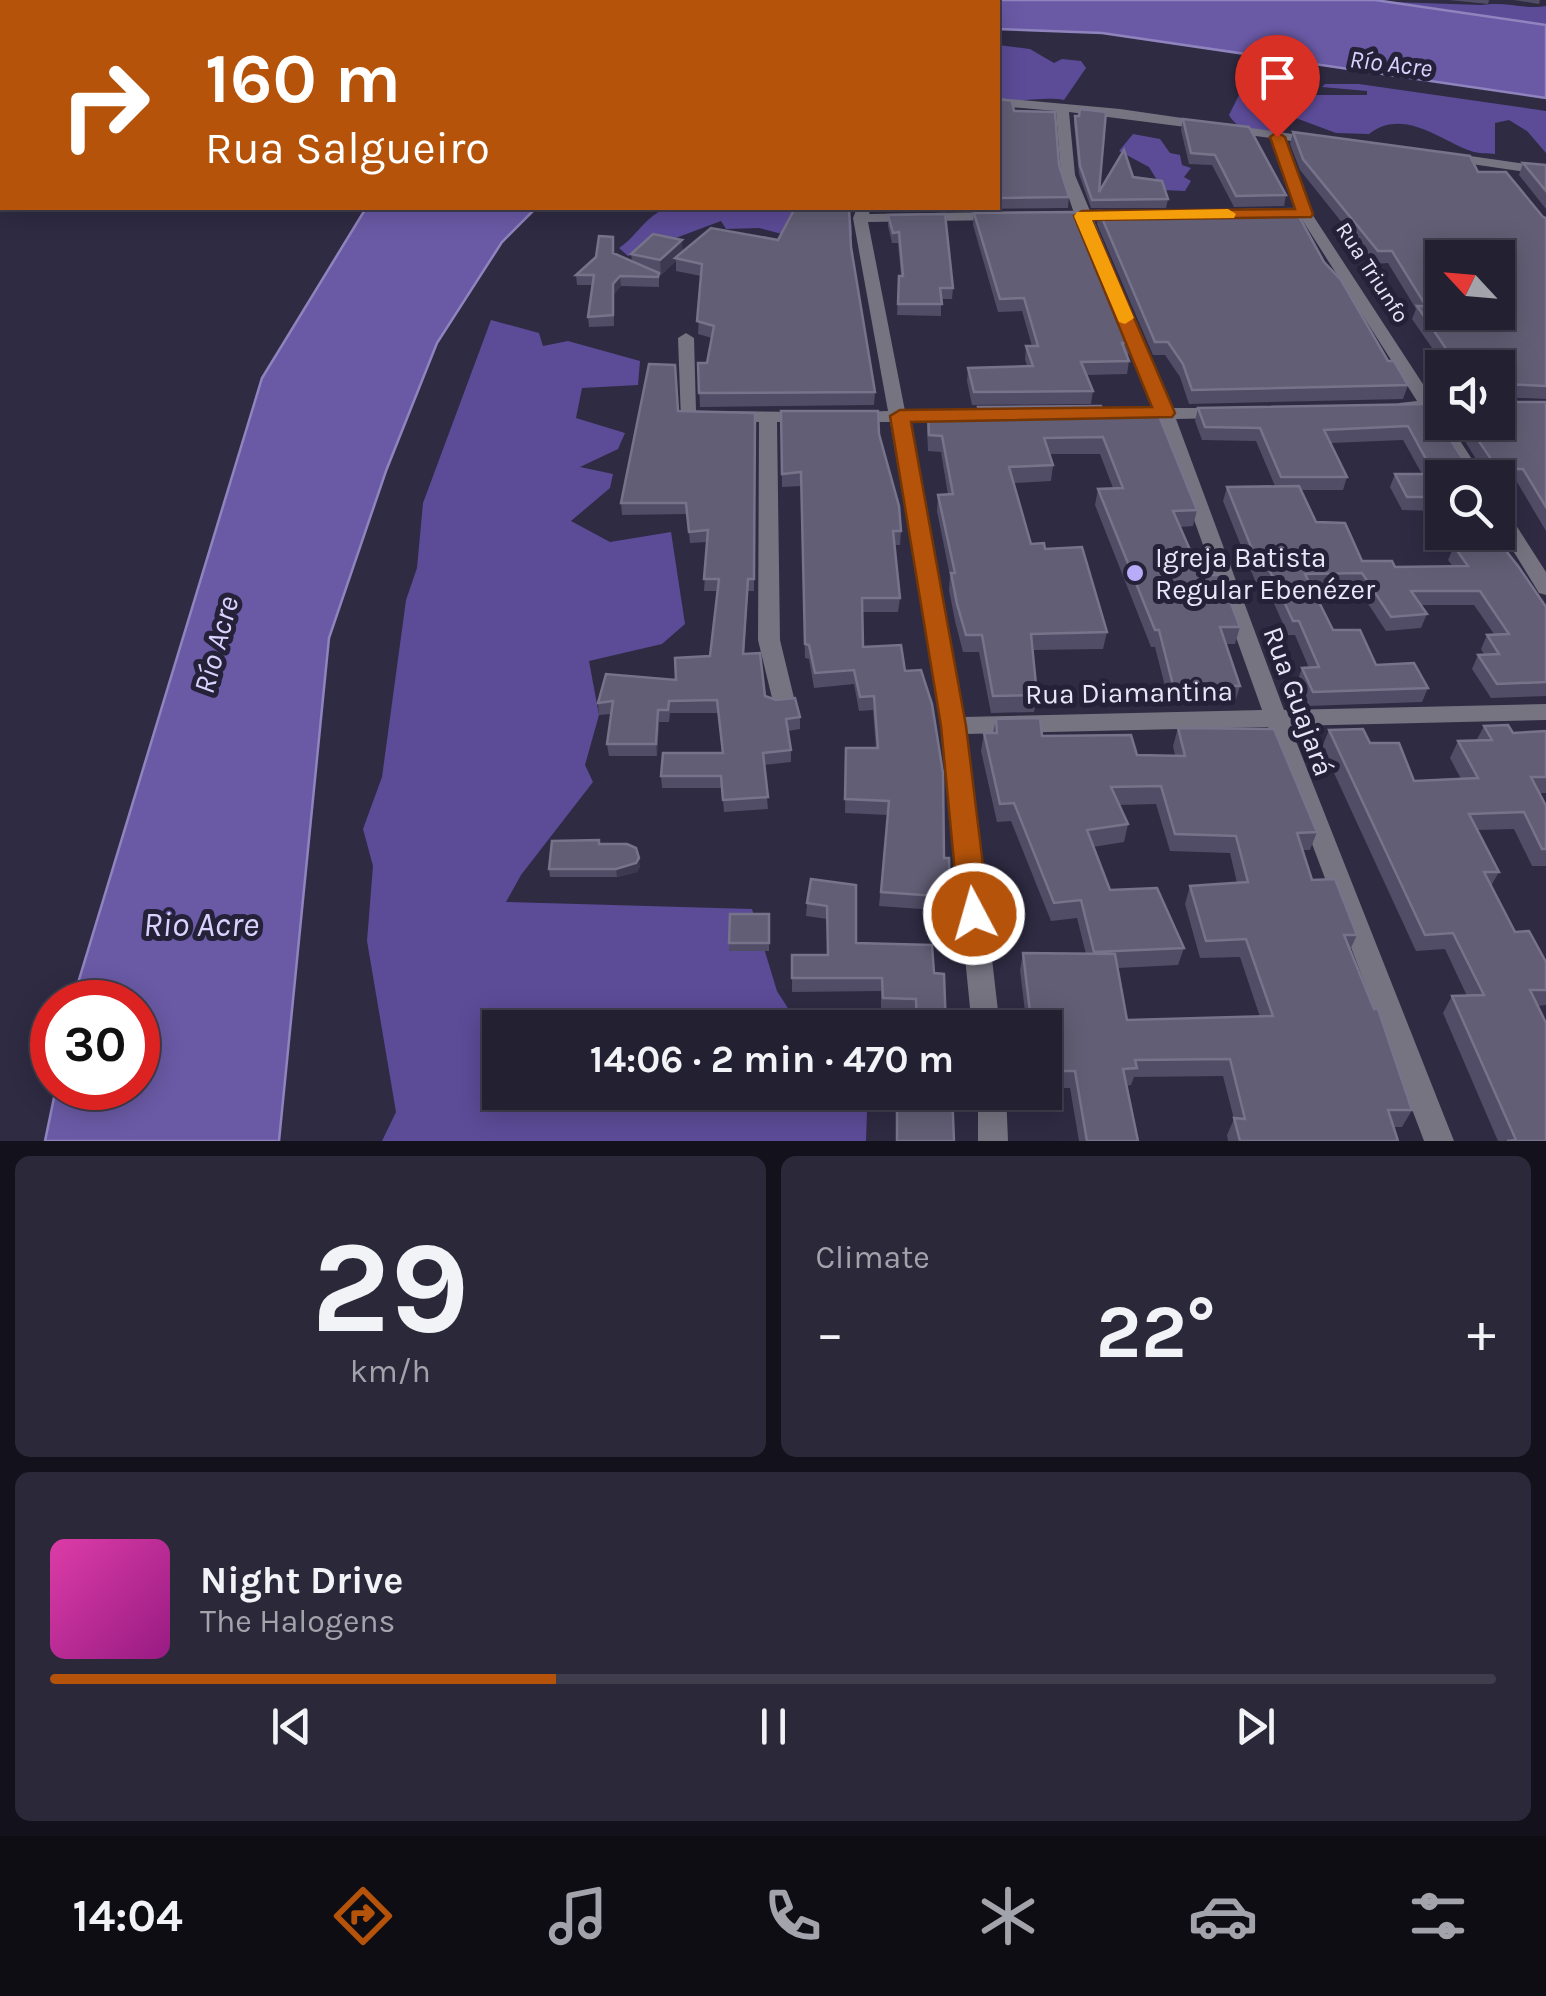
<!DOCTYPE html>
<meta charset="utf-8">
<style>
:root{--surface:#232032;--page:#2b283a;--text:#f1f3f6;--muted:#a3a3ac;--line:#403e4d;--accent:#b45309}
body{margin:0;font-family:Karla,sans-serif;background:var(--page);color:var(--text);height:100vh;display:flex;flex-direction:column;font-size:38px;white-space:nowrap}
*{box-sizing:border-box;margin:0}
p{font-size:32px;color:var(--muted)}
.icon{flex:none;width:55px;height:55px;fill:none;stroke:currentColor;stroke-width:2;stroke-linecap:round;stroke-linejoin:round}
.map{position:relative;height:1141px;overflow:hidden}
.panel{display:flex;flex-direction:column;gap:15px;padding:15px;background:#13121c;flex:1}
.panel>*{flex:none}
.guide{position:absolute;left:0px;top:0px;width:1000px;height:210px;box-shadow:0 5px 25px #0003,0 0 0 2px var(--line);background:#b45309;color:#fff;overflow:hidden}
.needle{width:65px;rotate:296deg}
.controls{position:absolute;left:1425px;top:240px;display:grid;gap:20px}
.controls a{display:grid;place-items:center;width:90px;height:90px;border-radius:0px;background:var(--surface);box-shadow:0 5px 25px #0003,0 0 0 2px var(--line);font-size:50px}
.speed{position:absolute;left:30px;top:980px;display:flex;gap:20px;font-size:50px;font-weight:700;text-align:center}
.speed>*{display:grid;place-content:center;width:130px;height:130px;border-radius:50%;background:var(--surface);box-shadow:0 5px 25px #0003,0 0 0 2px var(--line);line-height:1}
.speed .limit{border:15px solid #d22;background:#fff;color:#111}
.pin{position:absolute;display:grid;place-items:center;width:85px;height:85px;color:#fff;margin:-102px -42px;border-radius:50% 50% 50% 0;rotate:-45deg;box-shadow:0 0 10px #0007}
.pin .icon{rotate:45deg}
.me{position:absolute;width:110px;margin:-55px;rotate:354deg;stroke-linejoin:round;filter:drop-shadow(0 0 8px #0008)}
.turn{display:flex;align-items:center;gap:35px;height:210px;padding:0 40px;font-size:45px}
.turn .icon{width:130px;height:130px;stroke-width:2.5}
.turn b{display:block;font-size:70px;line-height:85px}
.big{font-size:75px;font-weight:700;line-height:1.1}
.panel .card{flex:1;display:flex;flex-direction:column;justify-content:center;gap:15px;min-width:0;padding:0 35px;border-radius:15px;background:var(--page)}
.panel .dial{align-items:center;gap:0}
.dial b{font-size:130px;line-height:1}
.song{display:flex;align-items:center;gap:30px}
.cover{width:120px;height:120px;border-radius:15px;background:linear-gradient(135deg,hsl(320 70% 55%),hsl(310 70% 35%))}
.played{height:10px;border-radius:5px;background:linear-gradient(90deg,var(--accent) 35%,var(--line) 35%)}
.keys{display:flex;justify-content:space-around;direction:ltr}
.heat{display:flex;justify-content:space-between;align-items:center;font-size:55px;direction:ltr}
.panel .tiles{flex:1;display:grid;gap:15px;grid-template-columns:1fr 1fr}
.card:last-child{grid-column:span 2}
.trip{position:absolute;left:482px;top:1010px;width:580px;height:100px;border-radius:0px;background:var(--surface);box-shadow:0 5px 25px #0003,0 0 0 2px var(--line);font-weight:700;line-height:100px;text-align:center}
.dock{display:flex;height:160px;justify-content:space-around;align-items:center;background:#0e0d14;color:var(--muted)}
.dock .icon{width:70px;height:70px}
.dock .active{color:var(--accent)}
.dock b{font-size:45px;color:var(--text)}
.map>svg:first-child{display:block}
</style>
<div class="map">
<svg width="1546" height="1141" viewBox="0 0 1546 1141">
<rect width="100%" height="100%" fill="#2f2b43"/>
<!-- forest -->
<g fill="#5c4b97">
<path d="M1331 0 1482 5C1508 1 1526 10 1546 6V35Z"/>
<path d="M998 45 1030 49 1054 63 1062 59 1081 61 1086 68 1064 100C1042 96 1019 104 998 98Z"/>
<path d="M1325 84H1359L1546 111V153L1527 131 1509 120 1495 123V154C1488 153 1478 154 1471 151 1440 140 1403 107 1369 134L1336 133 1293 117 1282 131C1262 133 1240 134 1229 115L1240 93C1260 91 1287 84 1305 95H1367V91L1322 87Z"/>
<path d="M1133 134 1160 139 1170 153 1180 155 1182 165 1191 168 1184 177 1191 181 1185 191 1163 190 1149 167 1119 151Z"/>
<path d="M662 208H795L851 219 852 235 793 237 759 228 726 229 721 221 628 256 619 248C637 236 644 218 663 210Z"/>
<path d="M491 320 539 333 543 346 568 341 640 361 638 385 582 388 576 418 625 433 618 449 580 467 613 474 610 488 571 521 610 542 671 532 685 624 662 644 589 661 599 715 585 765 593 782 521 875 506 902 752 909 777 991 800 1027 500 1028V1092L850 1093 867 1112 866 1141H382L396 1112 367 941 373 866 363 829 382 777 406 600 417 568 423 503Z"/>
</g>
<!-- water -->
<g fill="#6a5aa6" stroke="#9084be" stroke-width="2.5">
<path d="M734 0H1375L1546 25V98L1102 33 998 29V2H721Z"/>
<path d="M366 208H536L502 242 437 343 386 471 329 638 279 1141H45L56 1088H138V1002H72L74 996 262 378Z"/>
</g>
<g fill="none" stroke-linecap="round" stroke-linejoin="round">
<!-- minor -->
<g fill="#767481" fill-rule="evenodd">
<path d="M998 98 1120 109 1321 138V144L1316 145 1285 140 1312 214 1434 401H1442V422H1448L1484 478H1465L1424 412 1399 411 1396 407 1399 403 1417 401 1301 218 1182 219 1175 215 1182 211 1296 210 1271 138 1069 112 1075 175 1172 408H1221L1230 413 1221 418 1176 419 1284 710 1546 704V720L1290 726 1454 1141H1424L1268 727 966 734 1000 1028H972L942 725 890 422H855L846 417 855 412 888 411 853 218 857 208H871L869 214 998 212 1005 216 998 220 868 222 905 411 956 410 965 415 956 420 907 421 963 717 1262 710 1158 419H1080L1071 414 1080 409 1154 408 1075 216 1061 175 1056 111 998 106Z"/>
<path d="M2 101V110L0 111V102Z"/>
<path d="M1449 153 1546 167V175L1444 160 1442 157Z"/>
<path d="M686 333 694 338 696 411 806 412 815 417 806 422H777L780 640 795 702 792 708H776L773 702 758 640 759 422 681 420 678 338Z"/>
<path d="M1498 506 1505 508 1546 572V595L1539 593 1498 526Z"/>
<path d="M978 1092H1006L1008 1141H978Z"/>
</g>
</g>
<!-- wall -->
<g fill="#514d66" fill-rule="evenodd">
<path d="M204 0 201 2H2V89L0 91V1Z"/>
<path d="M1449 0H1489L1488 4Z"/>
<path d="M1514 0H1540L1539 4Z"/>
<path d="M998 99 1014 111 1059 165 1069 197 1068 208 968 209V208H998Z"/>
<path d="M1075 116 1099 192 1133 177 1168 199 1166 208H1091L1079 174 1074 123Z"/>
<path d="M1183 119 1286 195 1284 206 1234 207 1212 165 1189 164 1181 130Z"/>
<path d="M1293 132 1478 172 1546 218V399L1500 397 1503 402H1546V531L1517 482H1498V478H1442V518L1438 511 1402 510 1390 487 1395 474H1422L1403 440 1331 443 1347 477 1343 490H1301L1316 522 1362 561 1395 567H1453L1448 560 1454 546H1457L1450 532H1491L1546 607V696L1491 698 1472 669 1478 655 1484 654 1481 649 1487 635 1494 634 1474 605H1421L1427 614 1421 628 1386 631 1357 587H1312L1333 630 1376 665 1428 688 1422 702 1308 706 1297 682 1302 668H1309L1295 635H1288L1265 583H1256L1223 501 1227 487 1275 486 1256 441 1202 440 1195 421 1198 408 1428 404 1467 466 1481 467 1453 422H1498V368H1442V377L1436 366 1439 358 1412 319 1416 309 1388 263 1375 264 1300 170 1290 144Z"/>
<path d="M1523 163 1546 165V209L1519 175Z"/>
<path d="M883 208H942V210H884Z"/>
<path d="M1245 210 1324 262 1388 361 1408 385 1403 399 1189 404 1180 377 1165 355H1153L1097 224 1099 211 1243 215Z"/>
<path d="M974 213 1131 343 1128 356 1129 361 1127 374 1086 375 1093 391 1091 404 972 405 967 381 968 368 1027 366 1025 359 1026 346H1032L1022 311 998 312 973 225Z"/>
<path d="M888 215 953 288 952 299H941V316L897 315 899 276H901L898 243H892L888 226Z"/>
<path d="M778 240 851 247 875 392 874 405 700 407 698 363H707L712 338 698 334 701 276 676 271V261L661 275 659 274V287L621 286 614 294V326L589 327 588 317 592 285H577L576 275 614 253 632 261 631 254 682 252Z"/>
<path d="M978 407 1105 414 1197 510 1193 526 1180 527 1201 575 1240 627 1235 644H1226L1240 686 1235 703 1169 702 1155 647H1151L1095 505 1098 489 1113 488 1100 454H1050L1053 465 1051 481 1014 483 1031 544 1045 549 1107 632 1103 649 1033 650 1037 695 1034 712 991 713 979 652H963L955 621 949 590 950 576 937 511 938 495H948L941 452 928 451 927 430 928 414 977 415Z"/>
<path d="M678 411 755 413 754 591H748L744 654 765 696 800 717V729L788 731 791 750V762L764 765 768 809 724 812 722 788H662L661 776 722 753 718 713H670L669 722H659L657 756H609L607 744 611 714 599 715 598 703 676 680 710 656 717 591H704L707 542 690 543 687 514 622 515 621 503Z"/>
<path d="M781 411 879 434 901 531 900 545H895L900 598 898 612H862L863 647 944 858 950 897 948 911 879 906 888 815 845 813 846 748H876L873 710 859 711 854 684 814 688 809 659 805 658 801 486 782 487Z"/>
<path d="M996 719 1042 736 1137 755H1175L1173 746 1178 728 1317 832 1310 850H1303L1312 880 1357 935 1350 950 1412 1110 1402 1127H1394L1398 1141H1228L1227 1135 1234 1119 1223 1076 1134 1077 1131 1085 1126 1086 1138 1141H1079L1070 1088H1049L1045 1066V1028H1027L1020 970 1023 953 1086 954 1077 918 1051 921 1011 821 997 822 981 751 984 733H993ZM1156 804 1170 851 1230 853 1237 883 1190 886 1185 904 1200 958 1240 957 1260 1017 1127 1020 1117 968 1178 965 1184 948 1110 890 1093 847 1124 842 1128 824 1119 805Z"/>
<path d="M1484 726 1513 733 1546 731V793H1540L1546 806V866H1532L1514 829 1477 830 1499 872 1491 886 1546 990V1005L1537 1006 1546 1141H1498L1443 1013 1452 996H1467L1445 949 1416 951 1322 747 1329 730 1370 743 1414 781 1461 779 1450 758 1458 741H1476Z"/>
<path d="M599 844 640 866 637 872 617 877H550L549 869Z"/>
<path d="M811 879 856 943 934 973 946 1028H915V1012L881 1011V991L792 992V955H827V919L806 916 807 903Z"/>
<path d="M730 914H769V951H729Z"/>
<path d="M896 1092H952L954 1141H896Z"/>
</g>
<!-- shaded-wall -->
<g fill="#3d3951">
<path d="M185 0H204L201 2H186Z"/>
<path d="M2 71V89L0 91V73Z"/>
<path d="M682 240 683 254 675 258 676 261 661 275 660 260Z"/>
<path d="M620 276 621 286 614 294V326L613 284Z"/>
<path d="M658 710 659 722 657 756 656 744Z"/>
<path d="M639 858 640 866 637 872 617 877 616 869Z"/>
</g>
<!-- building -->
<g fill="#625e75" stroke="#77738a" stroke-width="2.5" fill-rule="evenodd">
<path d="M2 0H163L160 2H2V71L0 73V1Z"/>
<path d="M998 99 1012 101 1014 111 1055 112 1059 165 1069 197 998 198Z"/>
<path d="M1080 109 1106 112 1099 192 1124 150 1133 177 1162 181 1168 199 1092 200 1080 166 1075 116H1079Z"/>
<path d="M1183 119 1249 127 1286 195 1236 196 1215 155 1191 153Z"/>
<path d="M1293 132 1470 156 1478 172H1506L1543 217 1546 218V386L1503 384 1500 398 1503 402H1546V507L1523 469H1474L1479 478H1442V497H1407L1395 474H1434L1408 426 1324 430 1347 477H1281L1260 428 1205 427 1198 408 1428 404 1467 466 1492 467 1493 462 1466 422H1498V368H1450L1440 353H1449L1417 306H1426L1392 251H1378L1303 159ZM1442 258H1498V312H1442Z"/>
<path d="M1523 163 1546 165V191Z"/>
<path d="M795 208H849L851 247 875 392 699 393 698 363H707L714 326 697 321 702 264 675 258 711 228 778 240Z"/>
<path d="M1295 209 1324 262 1341 280 1388 361H1394L1408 385 1192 390 1183 364 1168 342H1155L1099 211 1248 216 1245 210Z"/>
<path d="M1076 212 1131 343H1122L1129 361 1081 362 1093 391 974 392 968 368 1033 366 1026 346H1038L1024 298 1000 299 974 213Z"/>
<path d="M945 214 953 288H940L942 304H898L899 276H903L899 232 893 233 888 215Z"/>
<path d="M653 234 682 240 660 260 631 254Z"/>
<path d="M599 236 613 237V253L659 273 658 277 620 276 613 284V315L588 317 594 275H576L596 257Z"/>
<path d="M649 364 675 365 678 411 755 413 754 579H748L743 654 760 653 765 696 776 700 795 698 800 717 786 719 791 750 763 753 768 797 723 800 721 776H661L663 753H723L717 700 669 701 668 710H658L656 744H607L613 701 598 703 606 674 676 680 675 658 710 656 719 579H704L708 530 689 532 686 503H621Z"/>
<path d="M1101 406 1105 414 1157 411 1197 510 1173 511 1201 575H1220L1240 627H1220L1240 686 1173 685 1159 630H1155L1098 489 1123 488 1103 437 1044 438 1053 465 1009 467 1031 544 1044 543 1045 549 1082 547 1107 632 1031 634 1037 695 993 696 982 635H966L957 604 951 573H955L938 495 953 494 942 436 929 435 928 414 980 415 978 407Z"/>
<path d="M781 411H878L879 434 899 506 901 531H893L900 598H862L863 647 901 645 905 671 921 670 932 704 943 773 944 858H949L950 897 881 892 889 801 845 799 846 748H878L874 696 860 697 854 670 815 673 809 645 805 644 801 472 782 474Z"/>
<path d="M1299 486 1316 522 1345 523 1362 561H1392L1395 567 1468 566 1454 546 1470 545 1463 532H1491L1518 566 1546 607V682L1497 684 1478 655 1499 654 1487 635 1509 634 1480 591H1411L1427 614 1391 617 1362 573 1305 574 1333 630H1360L1376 665 1414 663 1428 688 1313 692 1302 668 1319 667 1299 621H1293L1269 569H1260L1227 487Z"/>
<path d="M1040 718 1042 736 1131 735 1137 755 1185 756 1178 728 1274 729 1317 832 1297 833 1312 880 1335 879 1357 935H1344L1374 1009H1378L1412 1110H1388L1398 1141H1240L1234 1118 1245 1119 1230 1059 1135 1060 1137 1068 1123 1069 1138 1141H1087L1075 1071H1053L1042 1013 1030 1012 1023 953 1115 954 1127 1020 1273 1016 1246 939 1206 941 1190 886 1248 882 1236 836 1175 834 1161 786 1111 787 1128 824 1087 830 1110 890 1157 888 1184 948 1094 952 1081 900 1054 903 1014 803 1000 804 984 733H997L996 719Z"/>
<path d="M1508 725 1513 733 1546 731V777H1531L1546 806V849H1542L1524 812 1469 814 1499 872H1484L1515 932 1529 931 1546 962V990H1530L1546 1023V1141H1507L1516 1140 1452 996 1484 995 1453 933 1425 935 1329 730 1363 729 1370 743H1399L1414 781 1478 778 1458 741 1492 740 1484 726Z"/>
<path d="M599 840V844H627L636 848 639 858 636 863 616 869H549L552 841Z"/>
<path d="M811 879 856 885V943L932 945 934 973 944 974 946 1028H917L916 999 883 998 882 978H792V955H828L827 906 807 903Z"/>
<path d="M730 914H769V943H729Z"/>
<path d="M897 1092H952L954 1141H897Z"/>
</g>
<!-- route -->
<path fill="#b45309" stroke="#753606" stroke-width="2.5" d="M1277 132 1285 137 1313 214 1311 217 1092 220 1175 413 1172 417 911 422 966 726 989 914 984 923 974 926 964 923 959 914 941 726 890 416 900 410 1152 407 1074 216 1082 211 1295 209 1270 137Z"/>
<!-- slow -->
<path fill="#f59e0b" d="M1228 209 1236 214 1234 218 1092 220 1134 318 1125 324 1119 322 1074 216 1077 212Z"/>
<!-- markers -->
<circle fill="#b8abf7" stroke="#252138" stroke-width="4" cx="1135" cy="573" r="10"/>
<g text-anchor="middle" stroke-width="10" stroke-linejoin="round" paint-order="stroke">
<!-- far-street labels -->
<g font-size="22" fill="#e8e6f6" stroke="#252138">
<text transform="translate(1373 272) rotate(57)" y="8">Rua Triunfo</text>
</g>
<!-- far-water labels -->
<g font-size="25" font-style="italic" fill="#d9d3fe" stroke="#252138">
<text transform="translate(1391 63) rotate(7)" y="9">Río Acre</text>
</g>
<!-- poi labels -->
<g font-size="28" fill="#e8e6f6" stroke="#252138" text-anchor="start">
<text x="1155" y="567">Igreja Batista<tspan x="1155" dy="32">Regular Ebenézer</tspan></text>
</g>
<!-- street labels -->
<g font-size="28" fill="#e8e6f6" stroke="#252138">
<text transform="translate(1129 692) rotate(-1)" y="10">Rua Diamantina</text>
<text transform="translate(1299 701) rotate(70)" y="10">Rua Guajará</text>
</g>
<!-- water labels -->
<g font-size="30" font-style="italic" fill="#d9d3fe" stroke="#252138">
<text transform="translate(216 645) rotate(-75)" y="10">Río Acre</text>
</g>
<!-- near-water labels -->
<g font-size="35" font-style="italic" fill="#d9d3fe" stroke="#252138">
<text x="201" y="936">Rio Acre</text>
</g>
</g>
</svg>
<div class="controls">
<a><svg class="needle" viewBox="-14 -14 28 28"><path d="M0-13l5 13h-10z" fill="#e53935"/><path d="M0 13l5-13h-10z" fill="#a3a3ac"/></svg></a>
<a><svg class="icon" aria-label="sound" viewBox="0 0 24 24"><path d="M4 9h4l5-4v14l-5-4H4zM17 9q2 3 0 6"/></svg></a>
<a><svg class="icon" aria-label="search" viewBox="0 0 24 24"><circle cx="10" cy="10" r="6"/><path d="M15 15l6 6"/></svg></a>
</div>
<div class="speed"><div class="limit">30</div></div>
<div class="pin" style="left:1277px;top:137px;background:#d93025"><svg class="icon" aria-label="arrive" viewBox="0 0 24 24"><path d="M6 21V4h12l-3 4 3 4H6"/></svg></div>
<svg class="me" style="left:974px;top:914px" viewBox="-20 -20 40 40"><circle r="17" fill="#b45309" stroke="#fff" stroke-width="3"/><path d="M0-11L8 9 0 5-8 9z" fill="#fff"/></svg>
<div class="trip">14:06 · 2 min · 470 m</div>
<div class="guide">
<div class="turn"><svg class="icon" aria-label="right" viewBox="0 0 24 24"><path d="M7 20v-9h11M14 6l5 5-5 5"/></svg><div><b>160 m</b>Rua Salgueiro</div></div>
</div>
</div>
<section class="panel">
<div class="tiles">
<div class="card dial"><b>29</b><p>km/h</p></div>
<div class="card"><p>Climate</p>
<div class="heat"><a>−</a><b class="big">22°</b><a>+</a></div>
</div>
<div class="card">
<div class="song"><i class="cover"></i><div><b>Night Drive</b><p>The Halogens</p></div></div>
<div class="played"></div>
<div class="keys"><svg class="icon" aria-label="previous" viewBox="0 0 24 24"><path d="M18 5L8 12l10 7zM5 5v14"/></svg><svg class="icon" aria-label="pause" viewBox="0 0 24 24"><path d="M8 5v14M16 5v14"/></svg><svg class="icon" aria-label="next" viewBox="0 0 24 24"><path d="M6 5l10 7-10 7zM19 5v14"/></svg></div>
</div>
</div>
</section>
<nav class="dock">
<b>14:04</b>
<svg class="icon active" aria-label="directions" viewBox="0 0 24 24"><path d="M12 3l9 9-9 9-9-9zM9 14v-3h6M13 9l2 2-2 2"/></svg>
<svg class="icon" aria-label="music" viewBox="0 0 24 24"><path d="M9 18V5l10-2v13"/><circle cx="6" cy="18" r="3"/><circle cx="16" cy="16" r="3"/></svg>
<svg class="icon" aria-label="phone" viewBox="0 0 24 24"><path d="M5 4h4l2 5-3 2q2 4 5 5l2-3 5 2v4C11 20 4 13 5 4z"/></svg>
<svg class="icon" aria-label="climate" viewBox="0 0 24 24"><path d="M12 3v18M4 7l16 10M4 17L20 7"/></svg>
<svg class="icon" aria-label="car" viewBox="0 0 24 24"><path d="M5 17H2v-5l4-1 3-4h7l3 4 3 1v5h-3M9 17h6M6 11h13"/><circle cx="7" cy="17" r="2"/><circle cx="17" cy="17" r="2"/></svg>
<svg class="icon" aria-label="filters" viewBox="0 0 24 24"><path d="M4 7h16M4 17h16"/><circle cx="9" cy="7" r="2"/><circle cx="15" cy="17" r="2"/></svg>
</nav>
